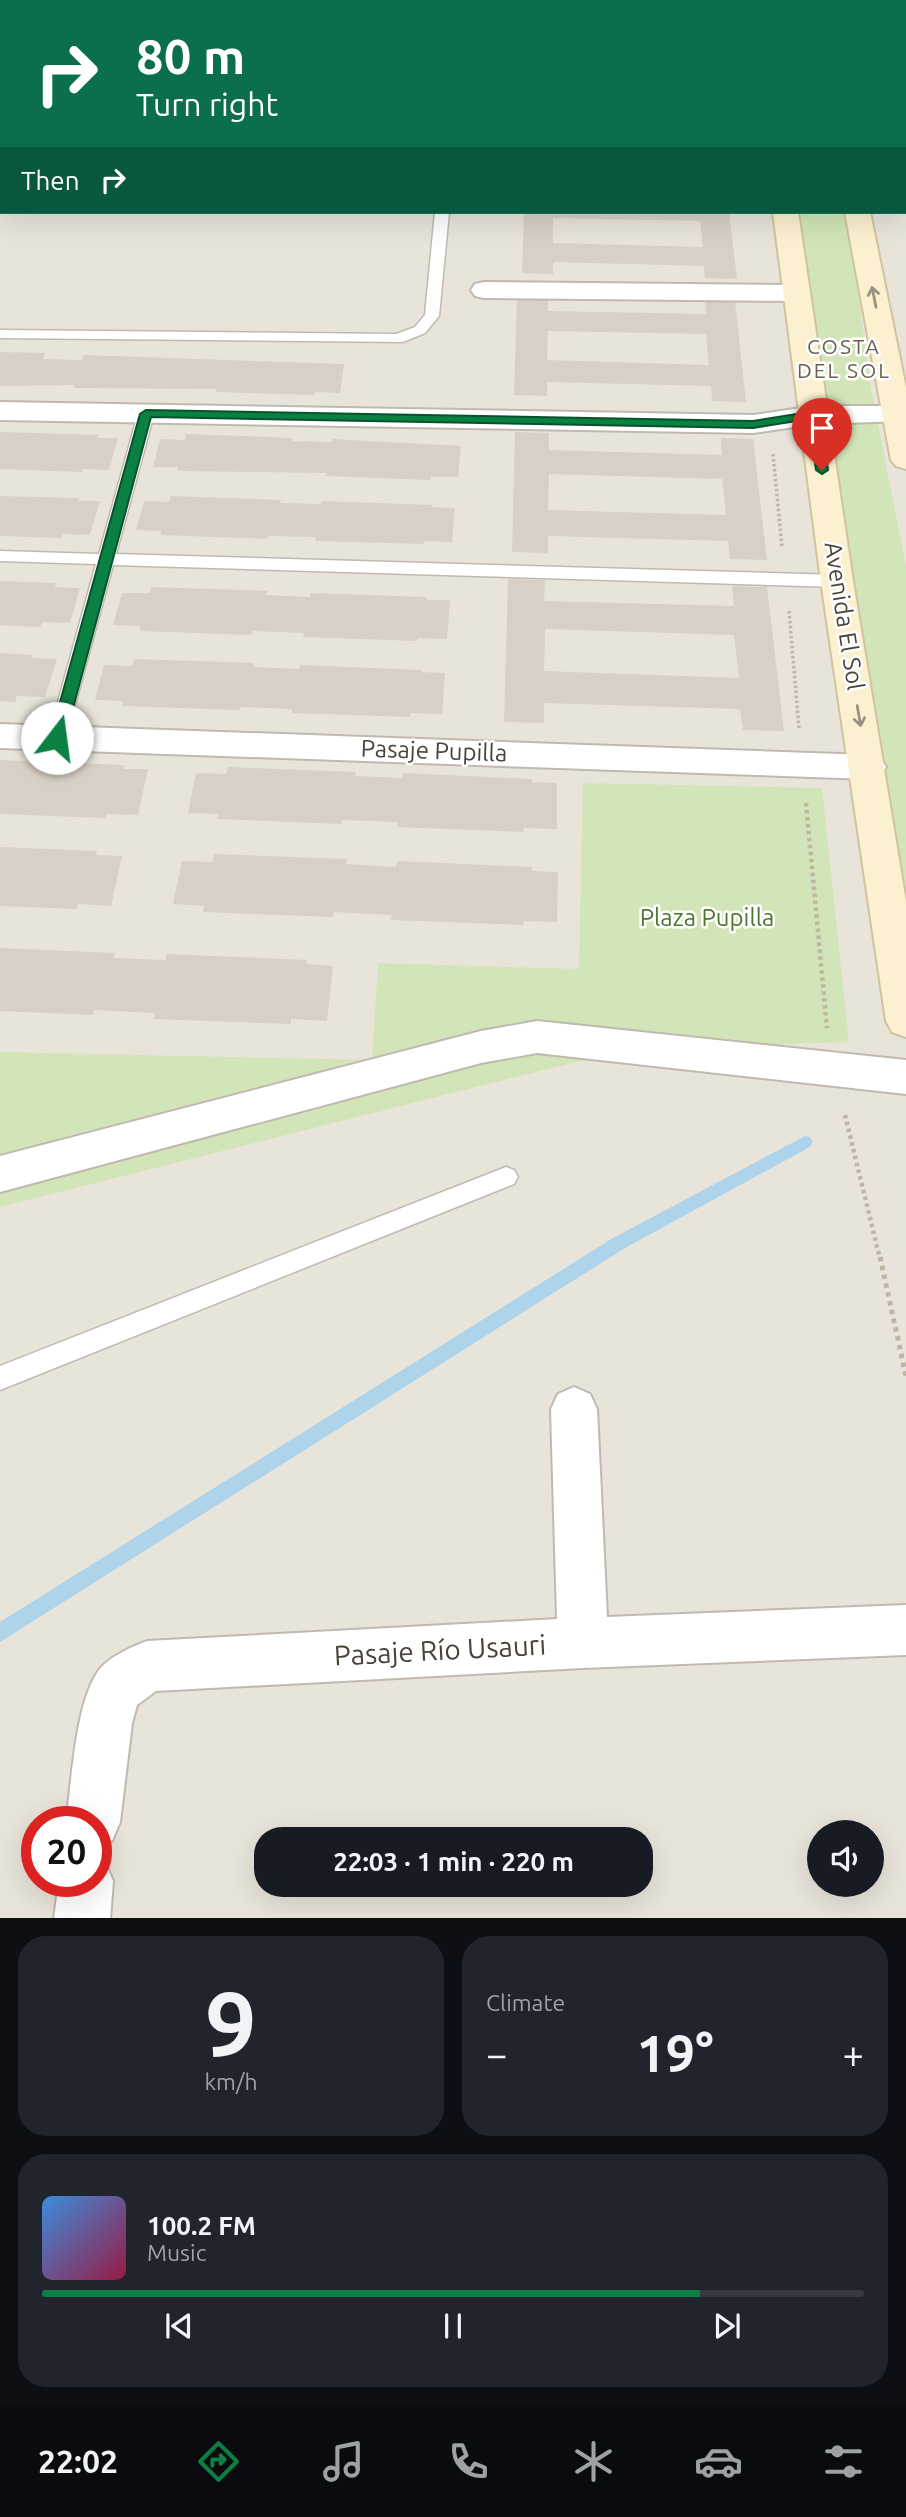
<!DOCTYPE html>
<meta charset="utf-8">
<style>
:root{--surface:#171b24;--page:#20242c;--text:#f1f3f6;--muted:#9ea1a6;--line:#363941;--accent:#0b8043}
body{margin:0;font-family:Ubuntu,sans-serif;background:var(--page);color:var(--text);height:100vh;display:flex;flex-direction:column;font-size:26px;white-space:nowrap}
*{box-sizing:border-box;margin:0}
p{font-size:23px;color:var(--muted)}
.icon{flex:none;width:38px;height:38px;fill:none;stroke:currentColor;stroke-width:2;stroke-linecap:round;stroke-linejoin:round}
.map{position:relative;height:1918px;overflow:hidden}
.sheet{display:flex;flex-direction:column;gap:18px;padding:18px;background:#0d0f14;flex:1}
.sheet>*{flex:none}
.hud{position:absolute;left:0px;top:0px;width:906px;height:214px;box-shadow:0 7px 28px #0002;background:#0b6e4f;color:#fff;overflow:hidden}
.buttons{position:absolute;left:807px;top:1820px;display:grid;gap:14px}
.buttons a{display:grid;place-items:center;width:77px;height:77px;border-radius:50%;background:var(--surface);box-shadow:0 7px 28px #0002;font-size:35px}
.speed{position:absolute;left:21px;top:1806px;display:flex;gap:14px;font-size:35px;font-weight:700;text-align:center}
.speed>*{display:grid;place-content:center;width:91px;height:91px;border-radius:50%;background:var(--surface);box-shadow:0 7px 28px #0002;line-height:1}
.speed .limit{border:10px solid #d22;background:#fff;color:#111}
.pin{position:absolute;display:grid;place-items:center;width:60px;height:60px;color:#fff;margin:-72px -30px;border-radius:50% 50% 50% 0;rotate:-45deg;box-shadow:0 0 7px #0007}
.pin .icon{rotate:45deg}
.me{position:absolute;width:77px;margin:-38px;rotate:15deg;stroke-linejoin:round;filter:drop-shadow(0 0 5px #0008)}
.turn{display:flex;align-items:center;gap:24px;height:147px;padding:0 21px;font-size:32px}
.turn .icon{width:91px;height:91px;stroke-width:2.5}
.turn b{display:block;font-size:49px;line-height:60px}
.then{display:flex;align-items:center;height:66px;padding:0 21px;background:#0003;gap:14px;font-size:26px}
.big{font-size:52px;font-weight:700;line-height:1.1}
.sheet .card{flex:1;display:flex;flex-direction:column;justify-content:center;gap:10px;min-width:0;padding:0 24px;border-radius:28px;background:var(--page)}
.sheet .dial{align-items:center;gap:0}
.dial b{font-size:91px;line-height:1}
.song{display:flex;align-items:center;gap:21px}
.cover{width:84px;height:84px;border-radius:10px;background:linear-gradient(135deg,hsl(210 70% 55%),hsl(340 70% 35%))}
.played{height:7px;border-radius:4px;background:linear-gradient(90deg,var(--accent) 80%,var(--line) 80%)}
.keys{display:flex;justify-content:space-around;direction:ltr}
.heat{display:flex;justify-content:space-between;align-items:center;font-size:38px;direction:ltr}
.sheet .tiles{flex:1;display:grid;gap:18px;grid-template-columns:1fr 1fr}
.card:last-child{grid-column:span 2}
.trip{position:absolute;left:254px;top:1827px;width:399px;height:70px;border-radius:28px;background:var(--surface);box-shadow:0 7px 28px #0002;font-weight:700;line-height:70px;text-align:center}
.dock{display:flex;height:112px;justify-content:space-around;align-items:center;background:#090b0e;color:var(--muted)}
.dock .icon{width:49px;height:49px}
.dock .on{color:var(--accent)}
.dock b{font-size:32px;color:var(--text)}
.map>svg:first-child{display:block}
</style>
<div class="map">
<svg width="906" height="1919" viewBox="0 0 906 1919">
<rect width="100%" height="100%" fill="#f5f2ec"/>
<!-- residential -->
<path fill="#e8e4da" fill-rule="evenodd" d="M0 0H906V1918L0 1919ZM2 2H905V212H2ZM37 1822H96V1881H37ZM819 1832H872V1885H819ZM266 1839H640V1885H266Z"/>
<!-- green -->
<g fill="#d2e5b8">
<path d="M797 212H847L871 388 906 566V1000L838 581 832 433Z"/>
<path d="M583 783 822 788 849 1042 627 1049 0 1207V1052L372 1060 378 963 579 969Z"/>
</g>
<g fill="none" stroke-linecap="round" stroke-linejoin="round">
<!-- stream -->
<path fill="#aed4ec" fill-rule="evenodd" d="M805 1136 810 1137 813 1142 810 1147 625 1248 0 1642V1622L613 1238Z"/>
</g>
<!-- building -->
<g fill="#d9d0c5" fill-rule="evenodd">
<path d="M524 212H729L737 279 705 278 704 266 553 262V274L522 273ZM553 218 700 221 703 247 553 243Z"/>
<path d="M517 295 548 296V311L706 314 705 300 735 301 746 402 712 401 711 386 547 382V396L514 395ZM548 331 706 334 709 365 547 360Z"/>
<path d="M0 352 45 353 43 359 82 360 84 355 344 364 340 393 314 392V395L216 392V389L74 388 75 385 0 386Z"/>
<path d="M0 432 99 435 97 438H118L109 470 83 469 82 472 0 469Z"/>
<path d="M515 432 549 433V450L722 455 721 438 753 439 767 560 730 559 728 541 548 536V553L512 552ZM549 474 722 479 726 515 548 510Z"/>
<path d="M186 434 293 438 292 441 332 442V439L461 446 458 477H431V480L326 476 327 473 177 471 178 467H153L160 439 185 440Z"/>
<path d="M0 496 79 498 78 501H100L90 535 63 534 62 538 0 536Z"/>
<path d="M171 496 281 500 280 503 321 504 322 501 433 505 432 507 455 508 452 542 424 541 423 544 315 541 316 537 268 536 267 539 161 535V531L136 530 144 501 169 502Z"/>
<path d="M508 579 545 580 544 601 734 606 732 586 767 587 784 731 743 730 740 709 544 703V723L504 722ZM545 629 734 635 739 678 544 671Z"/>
<path d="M0 581 56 583 55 587 80 588 70 623 42 622 40 627 0 625Z"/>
<path d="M151 587 267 591 266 595 310 597V593L427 597V600H450L447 639 417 638V641L303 637 304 633 253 631 252 635 140 631V626L113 625 122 593H150Z"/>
<path d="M0 653 32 655 31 658 57 659 45 697 17 696 15 702 0 701Z"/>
<path d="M134 659 254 663V667L299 669 300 665 422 670 421 672 445 673 442 714 411 713 410 717 292 713V709L240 707 239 710 122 706 123 701 95 700 104 665 132 666Z"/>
<path d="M0 760 124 765 123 769H148L138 815 106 814 105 818 0 814Z"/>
<path d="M228 767 356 772 355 776 402 778 403 773 532 779V782L557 783V829L523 828 524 832 397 827 398 822 342 820 341 824 217 819 218 814 188 813 196 773 226 774Z"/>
<path d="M0 847 97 851 96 855 122 856 111 906 78 904 77 909 0 906Z"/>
<path d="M214 854 347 859 346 864 396 867 397 861 532 867V871L558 872 557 922 524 921 523 925 391 920 392 915 334 912 333 917 203 912 204 906 173 904 182 861 213 862Z"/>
<path d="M0 948 115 953 113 958 166 960V954L307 960 306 964 333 966 327 1021 291 1019V1024L154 1019 155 1013 94 1010 93 1015 0 1011Z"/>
</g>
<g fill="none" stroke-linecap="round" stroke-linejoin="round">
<defs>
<g id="lane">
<path d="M435 212H449L439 316 425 333 403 342 0 338V330L396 334 415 327 425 315Z"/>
<path d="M146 409 154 414 116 554 837 575 846 581 837 587 113 565 66 738 64 743H50L48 738 96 564 0 561V551L99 554 138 414Z"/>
<path d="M506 1167 514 1170 518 1177 514 1184 0 1390V1366Z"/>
</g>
<g id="street">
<rect x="263" y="0" width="22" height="2"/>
<rect x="905" y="147" width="1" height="14"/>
<path d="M484 282 797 285 806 287 810 293 806 299 797 301 484 298 475 296 471 290 475 284Z"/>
<path d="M0 402 753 415 815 406H897L906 409V421L815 424 753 433 0 420Z"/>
<path d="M0 724 868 755 880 758 886 767 880 776 868 779 0 748Z"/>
<path d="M537 1021 906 1060V1094L537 1053 481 1063 0 1192V1156L481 1031Z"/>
<path d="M574 1387 590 1394 597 1409 607 1617 906 1605V1655L583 1668 156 1691 137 1705 132 1723 120 1822 112 1841 96 1848V1822H66C72 1781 75 1707 97 1673 106 1658 131 1647 147 1641L557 1619 551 1409 558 1394Z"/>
<path d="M96 1858 105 1862 113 1881 110 1919H54L59 1881H96Z"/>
</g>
<g id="secondary">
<path d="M568 0H595L566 2Z"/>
<path d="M654 0H681L652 2Z"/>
<path d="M741 0H763L764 2H742Z"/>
<path d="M804 0H826L827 2H805Z"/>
<path d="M0 159H2L0 174Z"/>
<path d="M773 212H798L853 581 906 902V1037L892 1032 886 1021 821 581Z"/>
<path d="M845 212H870L906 388V469L896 466 891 460Z"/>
</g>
</defs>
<!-- lane casing -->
<use href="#lane" stroke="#c0b9af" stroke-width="3"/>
<!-- street casing -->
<use href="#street" stroke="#c0b9af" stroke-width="4"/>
<!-- secondary casing -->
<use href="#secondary" stroke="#d1c39f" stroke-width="4"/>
<!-- path-far3 -->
<path stroke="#c0b5a1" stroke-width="2.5" stroke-dasharray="2.5 2.5" stroke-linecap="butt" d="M510 2 517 0"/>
<!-- path-far2 -->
<g stroke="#c0b5a1" stroke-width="3.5" stroke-dasharray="2.5 2.5" stroke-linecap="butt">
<path d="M773 454 782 547"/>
<path d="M789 611 799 728"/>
</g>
<!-- path-far1 -->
<g stroke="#c0b5a1" stroke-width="4.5" stroke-dasharray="3.5 3.5" stroke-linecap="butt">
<path d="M806 803 827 1028"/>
<path d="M845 1115 880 1259"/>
</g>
<!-- path -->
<path stroke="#c0b5a1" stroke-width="5" stroke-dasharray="4.5 4.5" stroke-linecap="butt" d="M880 1257 906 1376"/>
<!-- lane -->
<use href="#lane" fill="#fff" fill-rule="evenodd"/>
<!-- street -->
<use href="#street" fill="#fff" fill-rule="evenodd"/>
<!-- secondary -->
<use href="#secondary" fill="#fbf0d0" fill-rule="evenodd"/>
</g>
<!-- one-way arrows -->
<defs><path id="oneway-shaft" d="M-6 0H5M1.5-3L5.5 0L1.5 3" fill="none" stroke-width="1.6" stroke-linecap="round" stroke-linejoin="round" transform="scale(1.75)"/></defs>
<g stroke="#99917e">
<use href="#oneway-shaft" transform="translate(874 297) rotate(-101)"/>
<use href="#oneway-shaft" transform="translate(859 716) rotate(80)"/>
</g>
<!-- route -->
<path fill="#0b8043" stroke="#07532c" stroke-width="2" d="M146 410 753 421 815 411 821 415 828 470 822 474 816 470 809 419 753 428 151 417 65 738 57 743 50 738 140 414Z"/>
<g text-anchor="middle" stroke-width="5" stroke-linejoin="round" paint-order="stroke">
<!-- far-neighbourhood labels -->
<g font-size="21" letter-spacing="2" fill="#6b6052" stroke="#fff">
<text x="844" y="354">COSTA<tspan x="844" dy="24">DEL SOL</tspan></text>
</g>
<!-- street labels -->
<g font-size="24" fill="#49433a" stroke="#fff">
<text transform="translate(844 616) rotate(81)" y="8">Avenida El Sol</text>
<text transform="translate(434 751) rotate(2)" y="8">Pasaje Pupilla</text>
</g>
<!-- park labels -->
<g font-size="24" fill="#4d7730" stroke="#fff">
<text x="707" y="926">Plaza Pupilla</text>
</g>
<!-- near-street labels -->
<g font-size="28" fill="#49433a" stroke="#fff">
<text transform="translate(440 1650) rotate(-3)" y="10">Pasaje Río Usauri</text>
</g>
</g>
</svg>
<div class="buttons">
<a><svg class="icon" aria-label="sound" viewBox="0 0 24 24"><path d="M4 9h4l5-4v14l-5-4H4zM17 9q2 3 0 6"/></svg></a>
</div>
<div class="speed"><div class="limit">20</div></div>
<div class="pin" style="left:822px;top:470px;background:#d93025"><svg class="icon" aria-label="arrive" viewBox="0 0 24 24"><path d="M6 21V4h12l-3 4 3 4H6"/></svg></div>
<svg class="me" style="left:57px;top:738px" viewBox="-20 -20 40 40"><circle r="19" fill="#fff"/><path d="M0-13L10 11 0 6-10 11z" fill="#0b8043"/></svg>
<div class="trip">22:03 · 1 min · 220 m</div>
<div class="hud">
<div class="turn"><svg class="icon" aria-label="right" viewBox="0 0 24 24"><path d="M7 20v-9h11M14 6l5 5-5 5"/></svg><div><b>80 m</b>Turn right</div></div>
<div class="then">Then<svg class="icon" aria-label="right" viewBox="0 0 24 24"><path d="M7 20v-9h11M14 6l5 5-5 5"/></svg></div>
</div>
</div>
<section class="sheet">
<div class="tiles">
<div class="card dial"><b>9</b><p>km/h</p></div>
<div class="card"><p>Climate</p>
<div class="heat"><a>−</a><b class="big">19°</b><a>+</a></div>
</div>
<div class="card">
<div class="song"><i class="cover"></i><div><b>100.2 FM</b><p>Music</p></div></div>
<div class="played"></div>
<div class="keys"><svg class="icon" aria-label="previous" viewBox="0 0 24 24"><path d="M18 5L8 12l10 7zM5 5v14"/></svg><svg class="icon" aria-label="pause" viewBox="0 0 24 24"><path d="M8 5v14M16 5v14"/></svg><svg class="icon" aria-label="next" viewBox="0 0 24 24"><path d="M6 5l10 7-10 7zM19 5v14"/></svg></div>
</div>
</div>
</section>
<nav class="dock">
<b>22:02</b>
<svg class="icon on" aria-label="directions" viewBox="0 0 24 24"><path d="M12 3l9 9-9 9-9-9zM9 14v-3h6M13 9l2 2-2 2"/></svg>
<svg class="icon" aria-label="music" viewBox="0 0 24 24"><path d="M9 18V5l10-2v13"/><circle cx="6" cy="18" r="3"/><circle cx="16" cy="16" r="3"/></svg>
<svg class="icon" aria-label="phone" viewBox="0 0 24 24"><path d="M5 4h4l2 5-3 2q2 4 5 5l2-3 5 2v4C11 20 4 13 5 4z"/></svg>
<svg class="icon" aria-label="climate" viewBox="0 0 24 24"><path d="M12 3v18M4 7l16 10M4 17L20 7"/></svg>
<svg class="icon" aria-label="car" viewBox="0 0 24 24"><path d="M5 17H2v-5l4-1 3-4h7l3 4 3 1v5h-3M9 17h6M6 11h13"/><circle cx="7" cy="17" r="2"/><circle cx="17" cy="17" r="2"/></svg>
<svg class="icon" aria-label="filters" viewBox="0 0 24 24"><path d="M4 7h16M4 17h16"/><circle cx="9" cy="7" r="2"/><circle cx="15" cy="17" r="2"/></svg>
</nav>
